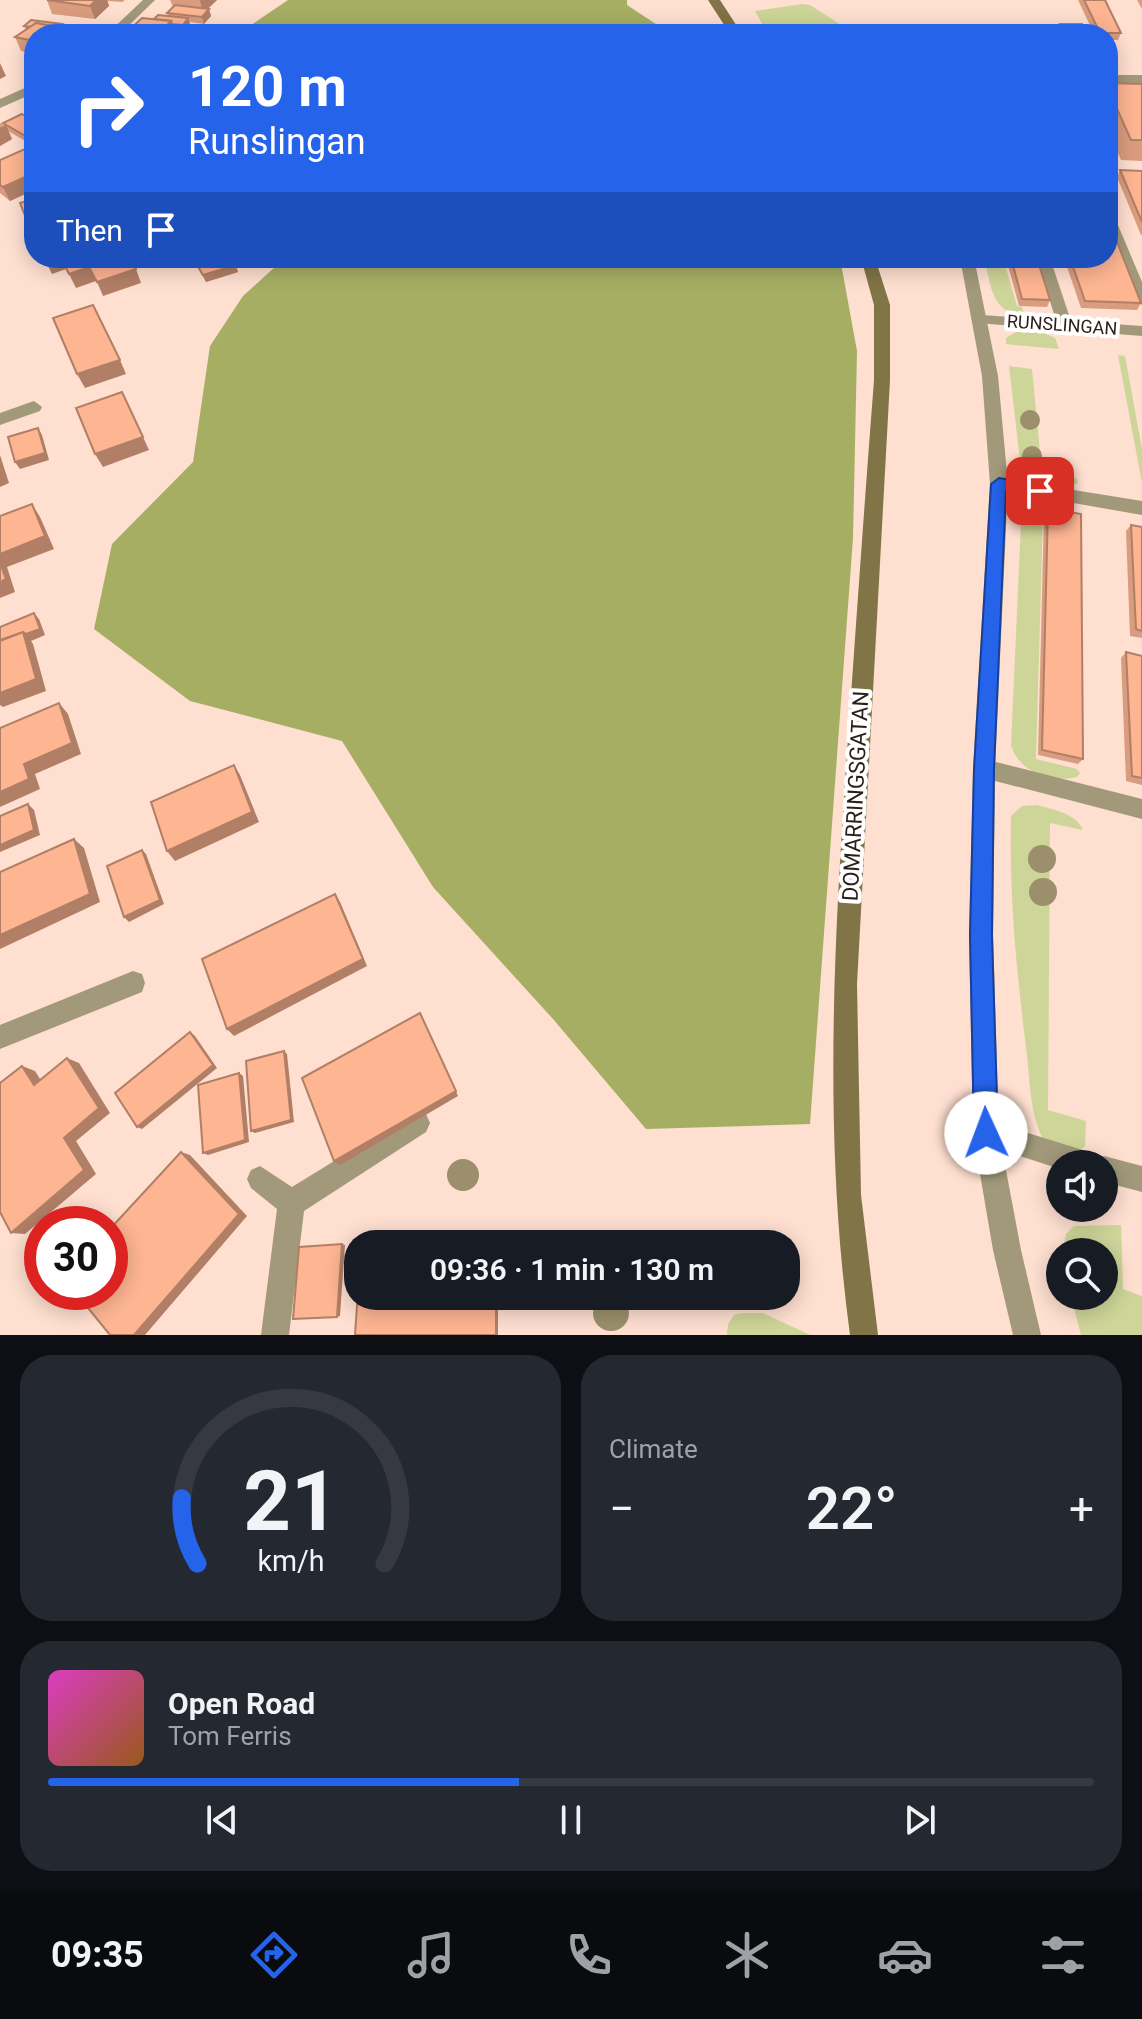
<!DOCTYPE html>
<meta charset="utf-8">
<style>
:root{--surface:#171b24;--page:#242831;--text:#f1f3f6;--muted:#9ea1a6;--line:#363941;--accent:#2563eb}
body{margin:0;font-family:Roboto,sans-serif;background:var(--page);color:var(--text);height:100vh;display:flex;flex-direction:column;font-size:30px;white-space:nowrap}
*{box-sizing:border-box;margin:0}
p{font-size:26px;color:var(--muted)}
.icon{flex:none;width:44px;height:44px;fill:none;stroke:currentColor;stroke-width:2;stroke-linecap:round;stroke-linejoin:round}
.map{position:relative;height:1335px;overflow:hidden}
.side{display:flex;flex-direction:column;gap:20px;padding:20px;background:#0d0f14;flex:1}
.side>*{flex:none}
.guide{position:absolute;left:24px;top:24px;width:1094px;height:244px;border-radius:32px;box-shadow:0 4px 20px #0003;background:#2563eb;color:#fff;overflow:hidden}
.controls{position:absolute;left:1046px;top:1150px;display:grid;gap:16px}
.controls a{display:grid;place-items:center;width:72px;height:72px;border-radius:50%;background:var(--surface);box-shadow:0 4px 20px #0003;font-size:40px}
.speed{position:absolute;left:24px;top:1206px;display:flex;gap:16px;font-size:40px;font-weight:700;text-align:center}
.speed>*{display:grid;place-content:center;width:104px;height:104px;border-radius:50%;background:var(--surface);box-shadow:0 4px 20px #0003;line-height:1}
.speed .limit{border:12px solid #d22;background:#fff;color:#111}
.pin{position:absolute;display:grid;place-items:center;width:68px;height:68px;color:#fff;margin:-34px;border-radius:16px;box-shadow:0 4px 12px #0006}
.me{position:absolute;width:88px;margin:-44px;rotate:358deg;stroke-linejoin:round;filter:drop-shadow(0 0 6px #0008)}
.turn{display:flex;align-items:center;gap:28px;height:168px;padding:0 32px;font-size:36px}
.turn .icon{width:104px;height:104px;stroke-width:2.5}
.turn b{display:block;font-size:56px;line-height:68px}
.then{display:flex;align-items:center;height:76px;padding:0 32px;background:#0003;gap:16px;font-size:30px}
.big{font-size:60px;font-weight:600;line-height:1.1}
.side .tile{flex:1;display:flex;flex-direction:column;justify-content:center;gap:12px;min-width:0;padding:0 28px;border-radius:32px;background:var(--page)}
.side .dial{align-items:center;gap:0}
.dial svg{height:208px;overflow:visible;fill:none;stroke:var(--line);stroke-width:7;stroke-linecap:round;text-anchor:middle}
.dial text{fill:var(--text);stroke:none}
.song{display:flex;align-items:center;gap:24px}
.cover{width:96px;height:96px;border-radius:12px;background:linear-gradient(135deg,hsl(310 70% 55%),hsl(30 70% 35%))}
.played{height:8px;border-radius:4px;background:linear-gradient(90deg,var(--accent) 45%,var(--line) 45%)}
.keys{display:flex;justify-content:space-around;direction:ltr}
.heat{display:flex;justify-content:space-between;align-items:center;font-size:44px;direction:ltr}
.side .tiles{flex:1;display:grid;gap:20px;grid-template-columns:1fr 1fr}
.tile:last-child{grid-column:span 2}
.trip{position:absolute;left:344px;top:1230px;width:456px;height:80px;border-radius:32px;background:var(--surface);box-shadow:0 4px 20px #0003;font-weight:600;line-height:80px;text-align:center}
.menu{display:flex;height:128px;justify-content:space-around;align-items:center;background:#090b0e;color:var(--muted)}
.menu .icon{width:56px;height:56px}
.menu .selected{color:var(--accent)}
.menu b{font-size:36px;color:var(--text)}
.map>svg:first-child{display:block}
</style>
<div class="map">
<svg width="1142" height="1335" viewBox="0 0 1142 1335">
<rect width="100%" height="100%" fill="#fedfd0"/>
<!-- green -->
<g fill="#cdd598">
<path d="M802 4 810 5 855 34H768L755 11Z"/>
<path d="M984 258H1003L1017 306 1022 307 1024 314C991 315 991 284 984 258Z"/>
<path d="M1016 332 1044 333 1055 338 1059 349 1006 344V338Z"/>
<path d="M1118 355 1125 356 1142 449V483Z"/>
<path d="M1009 366 1032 369 1042 473 1076 478 1078 482 1074 485 1035 480 1021 469Z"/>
<path d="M1046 505 1071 510 1079 520 1043 515 1036 759 1077 769 1080 773 1077 777C1050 783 1021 773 1011 746L1021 522 1025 511Z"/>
<path d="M1037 805C1054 810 1076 813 1083 830L1050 823 1048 1110 1086 1121 1085 1146 1080 1150 1043 1139C1030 1113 1030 1083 1027 1055 1017 976 1009 896 1011 816L1022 806Z"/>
<path d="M1121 1225 1123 1289 1142 1296V1335H1081L1071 1296H1104V1252H1062L1066 1234 1074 1226Z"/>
<path d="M743 1313H763L810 1335H727L728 1324 734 1315Z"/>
</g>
<!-- forest -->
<g fill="#a6ae64">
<path d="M288 0H627V5L671 34H238Z"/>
<path d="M285 258H840L857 351 853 538 810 1124 646 1129 553 1019 433 887 342 741 190 701 94 629 112 544 193 462 210 346 243 296Z"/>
</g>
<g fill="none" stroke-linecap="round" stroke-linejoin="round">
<!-- lane -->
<g fill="#a2997b" fill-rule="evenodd">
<path d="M1108 214 1115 218 1142 282V305L1134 300 1108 235Z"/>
<path d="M1036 258H1050L1071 321 1142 326V336L977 323 974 320 982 315 1056 320Z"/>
<path d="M999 478 1142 501V515L993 489 990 484Z"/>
<path d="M984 759 1142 799V819L976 776 973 769 976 762Z"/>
<path d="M417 1110 426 1114 430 1123 426 1132 304 1211 289 1335H261L277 1209 251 1188 247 1179 251 1170 260 1166 292 1187Z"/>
<path d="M986 1120 1086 1151 1097 1159 1104 1156 1142 1166V1192L1104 1182V1164H1060V1169L977 1142 973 1133 977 1124Z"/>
</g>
<!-- street -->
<g fill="#a2997b" fill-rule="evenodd">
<path d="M143 0H155L120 34H107Z"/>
<rect x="1108" y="75" width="34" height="8"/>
<path d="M34 84V93L0 108V99Z"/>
<path d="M960 258H974L998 376 1008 484 995 769 993 935 999 1133 1021 1250 1041 1335H1013L993 1250 973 1133 969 935 973 769 990 484 982 376Z"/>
<path d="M34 401 42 407 40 411 0 425V413Z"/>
<path d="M133 971 142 974 145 983 142 992 0 1049V1025Z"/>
</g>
<!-- secondary -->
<g fill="#817446" fill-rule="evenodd">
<path d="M708 0H720L742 34H730Z"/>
<path d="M861 258H875L890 305V380L857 984 861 1195 878 1335H850C824 1143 833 959 846 767 855 638 864 509 874 380V305Z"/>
</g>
</g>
<!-- trees -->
<g fill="#9b906b">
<circle cx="1030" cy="420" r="10"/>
<circle cx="1032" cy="456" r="10"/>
<circle cx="1042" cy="859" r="14"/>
<circle cx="1043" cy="892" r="14"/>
<circle cx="463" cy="1175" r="16"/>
<circle cx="611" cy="1313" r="18"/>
</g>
<!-- wall -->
<g fill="#da9c7e">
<path d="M47 0H125L122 2 108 1 109 6 95 19 52 14Z"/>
<path d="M170 0H217L208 9H209L211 16 204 24 190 22V25L185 32 174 30 175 34 154 19 168 16 167 13 173 7Z"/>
<path d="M1078 0H1105L1121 33 1118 40H1108V34H1094Z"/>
<path d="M1137 0H1142V9Z"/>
<path d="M1060 24 1087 34H1059L1057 30Z"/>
<path d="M24 26 64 29 34 34V54L21 51 15 37 26 30Z"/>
<path d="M1108 83 1142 84V161L1121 160 1108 130Z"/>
<path d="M34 121V144L32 145 8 131 12 139 0 146V123L4 125Z"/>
<path d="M34 145V190L10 201 0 193V160Z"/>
<path d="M1120 170 1142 171V235H1141L1117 177Z"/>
<path d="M192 258H232L238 272 206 282Z"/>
<path d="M1006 258H1037L1050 300 1047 307 1019 306Z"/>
<path d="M1064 258H1108L1141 303 1137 310 1081 308Z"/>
<path d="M1048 508 1083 759 1078 764 1038 755 1044 514Z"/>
<path d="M1131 525 1142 527V638L1130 636 1126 531Z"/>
<path d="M1126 652 1142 656V785L1126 781 1121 658Z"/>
</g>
<!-- shaded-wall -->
<g fill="#b17f66">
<path d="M96 0H107L109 6 95 19 90 6Z"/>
<path d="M200 0H217L203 13Z"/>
<path d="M209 9 211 16 204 24 202 17Z"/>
<path d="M188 18 190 25 185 32 183 25Z"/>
<path d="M171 21 175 34H159Z"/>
<path d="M0 63 6 76 0 79Z"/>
<path d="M6 125 12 139 0 146V128Z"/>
<path d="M34 136V144L32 145 29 138Z"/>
<path d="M34 173V190L10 201 3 187Z"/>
<path d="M34 221V235L28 223Z"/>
<path d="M51 258H61L66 269 52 274 45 260Z"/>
<path d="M236 265 238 272 206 282 203 275Z"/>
<path d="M89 267 96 281 76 288 69 274Z"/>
<path d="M136 269 141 283 103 296 97 282Z"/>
<path d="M120 360 126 374 85 388 77 374Z"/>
<path d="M122 392 149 450 103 467 95 454Z"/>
<path d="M38 428 42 435 49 460 20 469 15 462Z"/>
<path d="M0 455 9 483 0 487Z"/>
<path d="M32 504 40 517 54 549 7 567 15 592 0 598V554Z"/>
<path d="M34 613 39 619 45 635 31 641 33 644 46 691 3 707 0 705V693L3 652Z"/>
<path d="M59 703 68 714 81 754 35 774 40 789 0 807V792L24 764Z"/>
<path d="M234 765 240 775 259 822 175 861 167 851Z"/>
<path d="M28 804 34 810 40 835 0 852V845Z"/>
<path d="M74 839 84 848 100 902 0 949V935Z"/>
<path d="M142 850 146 854 164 904 129 922 124 917Z"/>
<path d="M335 894 340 902 367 966 234 1036 227 1029Z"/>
<path d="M420 1013 458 1096 340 1165 334 1161Z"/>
<path d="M190 1032 195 1036 217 1068 142 1129 137 1127Z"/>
<path d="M284 1051 287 1054 294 1122 255 1133 251 1131Z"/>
<path d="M67 1058 79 1063 110 1113 76 1141 96 1174 25 1234 11 1233 64 1138Z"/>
<path d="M22 1066 35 1071 47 1090 34 1085Z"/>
<path d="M239 1073 243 1076 249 1142 208 1155 203 1153Z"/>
<path d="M181 1152 190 1155 247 1216 145 1335H134Z"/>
<path d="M342 1244 345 1245 340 1316 337 1317Z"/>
<rect x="496" y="1296" width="2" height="39"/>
</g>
<!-- building -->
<g fill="#fdb592" stroke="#b17f66" stroke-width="2">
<path d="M47 0H96L90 6Z"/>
<path d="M1084 0H1105L1121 33H1100Z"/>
<path d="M175 5 209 9 202 17 167 13Z"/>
<path d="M158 15 188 18 183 25 172 24 171 21 154 19Z"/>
<path d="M142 18 171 21 159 34H125Z"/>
<path d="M31 20 62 24 58 27 36 23 31 27 24 26Z"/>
<path d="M36 23 72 30 67 34H34V41L15 37Z"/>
<path d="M1060 24H1082L1087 34H1065Z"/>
<path d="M1108 83 1142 84V140H1131L1108 89Z"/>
<path d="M22 114 34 121V136L29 138 3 123Z"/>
<path d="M34 145V173L3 187 0 185V160Z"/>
<path d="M1120 170 1142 171V222Z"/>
<path d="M34 199V221L28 223 20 203Z"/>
<path d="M1108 237H1115L1141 303 1085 301 1070 258H1108Z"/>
<path d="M61 258H129L136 269 97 282 89 267 69 274Z"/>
<path d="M193 258H232L236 265 203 275Z"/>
<path d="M1011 258H1037L1050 300 1022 299Z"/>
<path d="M93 305 120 360 77 374 53 318Z"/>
<path d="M122 392 143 437 95 454 76 408Z"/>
<path d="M38 428 45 453 15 462 8 437Z"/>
<path d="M32 504 45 536 0 554V516Z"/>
<path d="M1048 508 1081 514 1083 759 1042 750Z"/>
<path d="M1131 525 1142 527V631L1136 629Z"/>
<path d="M0 563 6 579 0 582Z"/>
<path d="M34 613 40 629 26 634 23 632 0 640V627Z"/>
<path d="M23 632 36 679 0 693V641Z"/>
<path d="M1126 652 1142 656V778L1132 776Z"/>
<path d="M59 703 72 743 24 764 29 779 0 792V728Z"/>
<path d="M234 765 252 812 167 851 151 802Z"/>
<path d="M28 804 34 830 0 845V816Z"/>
<path d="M74 839 90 894 0 935V872Z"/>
<path d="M142 850 160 900 124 917 107 866Z"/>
<path d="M335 894 363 959 227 1029 202 959Z"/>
<path d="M420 1013 456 1091 334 1161 302 1078Z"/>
<path d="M190 1032 213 1065 137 1127 115 1093Z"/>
<path d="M284 1051 291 1120 251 1131 246 1061Z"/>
<path d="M67 1058 99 1108 64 1138 84 1170 11 1233 0 1212V1083L22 1066 34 1085Z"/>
<path d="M239 1073 245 1140 203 1153 198 1085Z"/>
<path d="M181 1152 239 1214 134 1335H110L75 1292H110V1229Z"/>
<path d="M496 1231V1244H361V1238Z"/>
<path d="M342 1244 337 1317 293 1319 299 1247Z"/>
<path d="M358 1291V1296H496V1335H355Z"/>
</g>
<!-- route -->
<path fill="#2563eb" stroke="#184099" stroke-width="2" d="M999 478 1040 485 1048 491 1040 497 1006 491 994 769 992 935 998 1133 995 1142 986 1145 978 1142 974 1133 970 935 974 769 991 484Z"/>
<g text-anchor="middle" stroke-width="8" stroke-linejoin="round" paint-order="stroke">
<!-- far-street labels -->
<g font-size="18" fill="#2a1f19" stroke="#fff">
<text transform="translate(1062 325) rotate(4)" y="6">RUNSLINGAN</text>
</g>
<!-- street labels -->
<g font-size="22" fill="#2a1f19" stroke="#fff">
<text transform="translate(855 796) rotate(-87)" y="8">DOMARRINGSGATAN</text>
</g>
</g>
</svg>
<div class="controls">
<a><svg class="icon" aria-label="sound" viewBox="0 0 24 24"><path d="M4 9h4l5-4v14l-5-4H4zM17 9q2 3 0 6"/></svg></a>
<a><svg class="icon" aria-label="search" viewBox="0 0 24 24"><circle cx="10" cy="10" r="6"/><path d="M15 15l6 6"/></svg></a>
</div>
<div class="speed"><div class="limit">30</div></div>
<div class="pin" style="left:1040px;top:491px;background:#d93025"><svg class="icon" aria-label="arrive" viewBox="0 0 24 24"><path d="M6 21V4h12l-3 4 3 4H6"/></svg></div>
<svg class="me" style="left:986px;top:1133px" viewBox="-20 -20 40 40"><circle r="19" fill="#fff"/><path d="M0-13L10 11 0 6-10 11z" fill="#2563eb"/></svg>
<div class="trip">09:36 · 1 min · 130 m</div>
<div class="guide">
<div class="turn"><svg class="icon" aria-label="right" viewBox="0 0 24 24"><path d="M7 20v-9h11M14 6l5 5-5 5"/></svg><div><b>120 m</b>Runslingan</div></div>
<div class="then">Then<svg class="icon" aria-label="arrive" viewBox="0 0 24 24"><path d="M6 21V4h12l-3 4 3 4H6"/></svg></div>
</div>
</div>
<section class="side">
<div class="tiles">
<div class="tile dial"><svg viewBox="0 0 100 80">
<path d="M14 69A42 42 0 1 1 86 69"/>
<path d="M14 69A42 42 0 0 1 8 44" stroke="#2563eb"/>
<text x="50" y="56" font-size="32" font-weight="700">21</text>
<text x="50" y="72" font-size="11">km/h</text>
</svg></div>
<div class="tile"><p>Climate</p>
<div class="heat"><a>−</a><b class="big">22°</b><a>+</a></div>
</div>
<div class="tile">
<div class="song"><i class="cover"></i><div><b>Open Road</b><p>Tom Ferris</p></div></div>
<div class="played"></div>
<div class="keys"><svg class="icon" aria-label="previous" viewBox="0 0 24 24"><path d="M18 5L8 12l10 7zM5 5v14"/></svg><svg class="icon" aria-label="pause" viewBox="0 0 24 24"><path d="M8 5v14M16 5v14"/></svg><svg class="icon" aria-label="next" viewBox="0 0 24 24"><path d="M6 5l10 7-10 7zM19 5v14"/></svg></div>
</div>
</div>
</section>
<nav class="menu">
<b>09:35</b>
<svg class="icon selected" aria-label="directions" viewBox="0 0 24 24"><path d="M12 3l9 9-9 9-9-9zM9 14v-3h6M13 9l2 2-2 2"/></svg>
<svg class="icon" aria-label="music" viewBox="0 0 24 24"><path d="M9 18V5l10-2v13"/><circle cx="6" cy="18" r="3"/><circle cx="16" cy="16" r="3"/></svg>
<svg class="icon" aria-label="phone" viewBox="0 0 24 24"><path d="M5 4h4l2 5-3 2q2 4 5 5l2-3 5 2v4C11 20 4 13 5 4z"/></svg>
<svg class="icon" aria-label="climate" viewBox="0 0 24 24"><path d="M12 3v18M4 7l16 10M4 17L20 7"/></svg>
<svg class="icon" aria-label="car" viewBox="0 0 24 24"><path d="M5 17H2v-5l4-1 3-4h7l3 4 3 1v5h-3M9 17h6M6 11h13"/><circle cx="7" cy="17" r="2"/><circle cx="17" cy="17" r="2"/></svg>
<svg class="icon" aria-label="filters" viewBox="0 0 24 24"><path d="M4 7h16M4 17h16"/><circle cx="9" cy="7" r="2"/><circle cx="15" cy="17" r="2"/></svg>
</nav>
